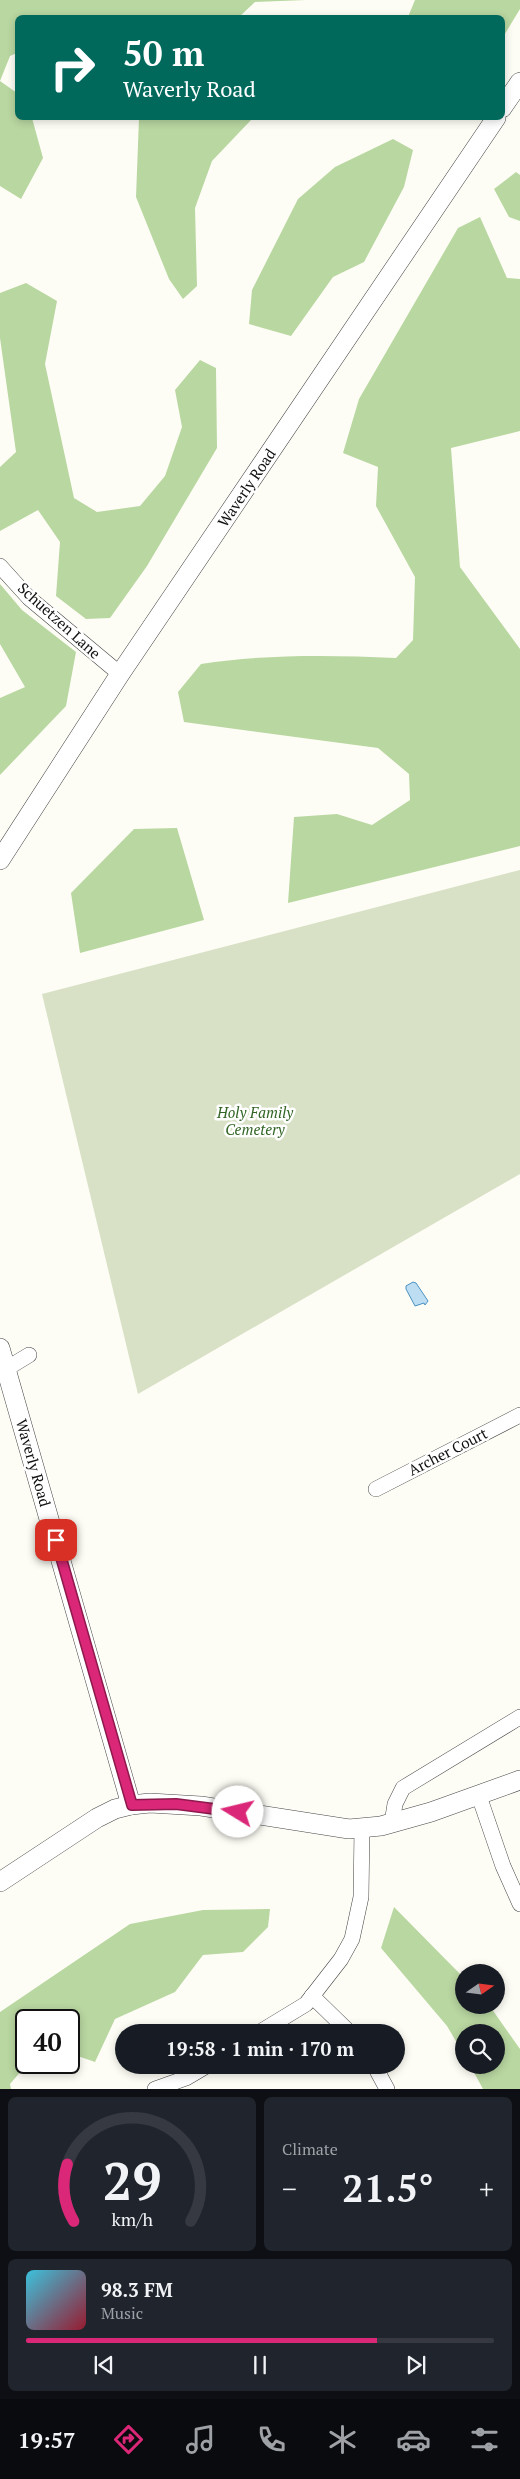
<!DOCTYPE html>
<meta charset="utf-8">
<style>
:root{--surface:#171b24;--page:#20242c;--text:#f1f3f6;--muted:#9ea1a6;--line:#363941;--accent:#db2777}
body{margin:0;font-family:"PT Serif",serif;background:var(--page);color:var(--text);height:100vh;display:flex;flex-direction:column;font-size:19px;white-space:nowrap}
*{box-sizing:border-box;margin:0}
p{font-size:16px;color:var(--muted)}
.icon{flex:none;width:28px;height:28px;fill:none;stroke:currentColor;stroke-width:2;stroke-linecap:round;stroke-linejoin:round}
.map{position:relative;height:2089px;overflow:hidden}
.details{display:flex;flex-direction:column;gap:8px;padding:8px;background:#0d0f14;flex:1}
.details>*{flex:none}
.hud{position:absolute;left:15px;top:15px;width:490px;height:105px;border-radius:8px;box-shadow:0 2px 8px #0003;background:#00695c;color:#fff;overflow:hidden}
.needle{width:32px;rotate:76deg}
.controls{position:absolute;left:455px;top:1964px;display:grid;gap:10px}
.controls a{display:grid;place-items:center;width:50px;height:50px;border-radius:50%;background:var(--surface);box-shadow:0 2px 8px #0003;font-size:25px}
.speed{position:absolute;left:15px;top:2009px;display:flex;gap:10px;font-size:25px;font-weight:700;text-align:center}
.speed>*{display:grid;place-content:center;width:65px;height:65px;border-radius:50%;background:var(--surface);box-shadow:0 2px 8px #0003;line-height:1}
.speed .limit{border:2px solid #111;border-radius:8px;background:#fff;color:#111}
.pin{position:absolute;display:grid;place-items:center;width:42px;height:42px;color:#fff;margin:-21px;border-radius:10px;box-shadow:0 2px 8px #0006}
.me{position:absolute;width:55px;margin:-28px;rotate:279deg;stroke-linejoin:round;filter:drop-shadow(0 0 4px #0008)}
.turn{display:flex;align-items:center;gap:18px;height:105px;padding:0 25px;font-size:22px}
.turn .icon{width:65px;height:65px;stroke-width:2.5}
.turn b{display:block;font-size:35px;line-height:42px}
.big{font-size:38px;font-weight:700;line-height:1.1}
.details .widget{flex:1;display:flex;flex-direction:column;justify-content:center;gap:8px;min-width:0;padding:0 18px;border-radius:8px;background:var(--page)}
.details .dial{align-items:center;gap:0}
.dial svg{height:130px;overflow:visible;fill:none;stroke:var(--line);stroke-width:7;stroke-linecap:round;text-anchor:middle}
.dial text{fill:var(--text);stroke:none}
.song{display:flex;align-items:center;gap:15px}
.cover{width:60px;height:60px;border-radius:8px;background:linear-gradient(135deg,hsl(190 70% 55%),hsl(350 70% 35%))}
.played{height:5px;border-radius:2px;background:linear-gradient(90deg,var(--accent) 75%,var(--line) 75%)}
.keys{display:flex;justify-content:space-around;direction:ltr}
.heat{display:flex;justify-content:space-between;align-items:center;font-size:28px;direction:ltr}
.details .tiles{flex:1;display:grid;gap:8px;grid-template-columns:1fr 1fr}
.widget:last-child{grid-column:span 2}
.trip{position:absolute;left:115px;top:2024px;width:290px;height:50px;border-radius:25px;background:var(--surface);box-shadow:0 2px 8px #0003;font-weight:700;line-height:50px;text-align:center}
.tabs{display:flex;height:80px;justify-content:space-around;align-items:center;background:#090b0e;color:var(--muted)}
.tabs .icon{width:35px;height:35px}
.tabs .selected{color:var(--accent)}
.tabs b{font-size:22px;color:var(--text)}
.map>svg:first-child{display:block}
</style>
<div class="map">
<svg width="520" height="2089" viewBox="0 0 520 2089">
<rect width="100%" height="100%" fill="#fefdf5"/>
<!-- forest -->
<g fill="#b9d7a1">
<path d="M0 0H306L255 2 239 17 18 18 17 53 10 56 0 81 17 93 18 118H32L43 158 21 199 0 186Z"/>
<path d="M415 0H520V9L503 37 502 18 408 17Z"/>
<path d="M139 118H251V120L212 161 195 208 197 286 183 299 169 279 136 197Z"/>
<path d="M393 139 413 150 404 187 364 262 333 277 291 336 249 324 252 290 298 199 335 167Z"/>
<path d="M516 172 520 175V221L509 217 494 189Z"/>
<path d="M480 217 507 278 520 279V431L451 448 460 567 520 649V846L288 903 294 817 337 814 372 825 410 800 409 774 378 748 184 722 178 692 201 664C266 654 331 655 396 658L413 640 415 577 376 506 378 467 343 453 359 399 458 228Z"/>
<path d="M26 283 57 301 45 364 74 498 97 512 140 506 165 476 182 427 175 390 200 360 216 368 217 448 147 566 110 618 86 619 56 596 60 542 38 510 0 531V467L16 452 0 338V293Z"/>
<path d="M0 584 22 610 76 652 66 706 0 775V698L25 687 0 644Z"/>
<path d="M177 828 204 920 80 953 71 893 134 829Z"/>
<path d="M394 1907 464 1978V2005H489L520 2049V2089H483L470 2065H496V2032H464V2055L447 2026 381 1948Z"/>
<path d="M270 1909 268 1927 243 1952 203 1955 175 1992 115 2019 95 2062 69 2053V2020H26V2062L28 2063 10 2084 11 2089H0V2012L130 1924 203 1910Z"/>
</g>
<!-- cemetery -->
<path fill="#d8e1c6" d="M520 870V1174L138 1394 42 994Z"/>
<!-- water -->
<path fill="#bddef2" stroke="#4a92c4" d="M413 1282 416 1283 428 1301 425 1305 424 1303 415 1306 406 1289V1286Z"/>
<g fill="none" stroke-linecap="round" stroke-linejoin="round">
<defs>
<g id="minor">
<path d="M0 566 29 598 120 674"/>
<path d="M6 1369 29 1355"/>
<path d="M376 1489 520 1415"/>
<path d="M479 1796 503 1866 520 1904"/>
<path d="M392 1823 395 1804 403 1788 520 1717"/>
<path d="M312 1996 349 2032"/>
<path d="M260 2032 306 2004 341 1959 352 1939 361 1897 362 1828"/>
<path d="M374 2065 387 2089"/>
<path d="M155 2089 186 2078 208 2065"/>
</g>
<g id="tertiary">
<path d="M502 108 520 82"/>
<path d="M0 860 120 674 496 118"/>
<path d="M0 1348 131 1805"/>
<path d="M0 1882 97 1818 115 1809 131 1805 150 1803 201 1806 349 1829 381 1826 431 1812 520 1780"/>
</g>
</defs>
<!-- minor casing -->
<use href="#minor" stroke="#444" stroke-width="16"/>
<!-- tertiary casing -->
<use href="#tertiary" stroke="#444" stroke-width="20"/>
<!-- minor -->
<use href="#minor" stroke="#fff" stroke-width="15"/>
<!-- tertiary -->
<use href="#tertiary" stroke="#fff" stroke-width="19"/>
</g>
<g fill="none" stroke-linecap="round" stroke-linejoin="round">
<defs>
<path id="route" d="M56 1540 132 1805 176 1804 238 1812"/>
</defs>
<!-- route casing -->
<use href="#route" stroke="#8e194d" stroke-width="12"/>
<!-- route -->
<use href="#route" stroke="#db2777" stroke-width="9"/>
</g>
<g text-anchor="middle" stroke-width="5" stroke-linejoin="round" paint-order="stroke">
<!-- street labels -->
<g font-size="15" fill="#111" stroke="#fff">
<text transform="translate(247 488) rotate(-56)" y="5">Waverly Road</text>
<text transform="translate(59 621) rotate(42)" y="5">Schuetzen Lane</text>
<text transform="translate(448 1452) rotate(-27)" y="5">Archer Court</text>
<text transform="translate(33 1463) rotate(74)" y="5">Waverly Road</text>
</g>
<!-- park labels -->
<g font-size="15" font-style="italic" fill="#326525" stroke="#fff">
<text x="255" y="1118">Holy Family<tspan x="255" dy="17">Cemetery</tspan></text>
</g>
</g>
</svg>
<div class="controls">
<a><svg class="needle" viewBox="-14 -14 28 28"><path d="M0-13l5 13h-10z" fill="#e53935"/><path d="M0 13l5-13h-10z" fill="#9ea1a6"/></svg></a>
<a><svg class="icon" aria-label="search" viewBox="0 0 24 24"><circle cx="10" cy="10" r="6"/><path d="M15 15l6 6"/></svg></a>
</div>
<div class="speed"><div class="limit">40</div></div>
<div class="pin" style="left:56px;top:1540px;background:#d93025"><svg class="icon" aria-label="arrive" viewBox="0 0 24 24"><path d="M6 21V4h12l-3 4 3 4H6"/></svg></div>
<svg class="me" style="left:238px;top:1812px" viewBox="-20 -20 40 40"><circle r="19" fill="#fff"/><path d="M0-13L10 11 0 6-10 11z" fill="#db2777"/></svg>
<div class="trip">19:58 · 1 min · 170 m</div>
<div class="hud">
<div class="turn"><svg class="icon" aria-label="right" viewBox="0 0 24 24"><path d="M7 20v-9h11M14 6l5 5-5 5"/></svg><div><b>50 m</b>Waverly Road</div></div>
</div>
</div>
<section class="details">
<div class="tiles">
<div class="widget dial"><svg viewBox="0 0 100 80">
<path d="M14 69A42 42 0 1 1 86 69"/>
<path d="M14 69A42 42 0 0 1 10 34" stroke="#db2777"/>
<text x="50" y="56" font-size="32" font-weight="700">29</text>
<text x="50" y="72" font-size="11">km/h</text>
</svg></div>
<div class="widget"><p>Climate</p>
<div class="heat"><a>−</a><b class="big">21.5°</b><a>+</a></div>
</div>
<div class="widget">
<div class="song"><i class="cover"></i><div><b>98.3 FM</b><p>Music</p></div></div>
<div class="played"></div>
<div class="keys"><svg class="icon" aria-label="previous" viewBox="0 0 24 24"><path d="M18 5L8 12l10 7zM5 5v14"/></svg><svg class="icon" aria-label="pause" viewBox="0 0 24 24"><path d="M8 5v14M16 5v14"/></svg><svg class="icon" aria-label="next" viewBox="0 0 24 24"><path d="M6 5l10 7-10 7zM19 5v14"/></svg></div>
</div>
</div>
</section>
<nav class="tabs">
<b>19:57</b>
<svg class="icon selected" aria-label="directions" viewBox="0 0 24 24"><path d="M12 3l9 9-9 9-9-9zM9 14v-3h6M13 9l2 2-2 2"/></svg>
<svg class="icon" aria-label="music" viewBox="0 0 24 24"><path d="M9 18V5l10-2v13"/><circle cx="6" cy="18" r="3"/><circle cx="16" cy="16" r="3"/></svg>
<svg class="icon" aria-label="phone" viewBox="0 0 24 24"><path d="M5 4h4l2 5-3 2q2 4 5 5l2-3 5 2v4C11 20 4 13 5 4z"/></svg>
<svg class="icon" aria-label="climate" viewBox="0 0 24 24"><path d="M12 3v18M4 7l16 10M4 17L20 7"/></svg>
<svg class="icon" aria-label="car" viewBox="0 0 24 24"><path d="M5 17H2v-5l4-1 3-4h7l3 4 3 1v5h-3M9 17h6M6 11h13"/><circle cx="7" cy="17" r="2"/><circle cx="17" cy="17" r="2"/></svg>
<svg class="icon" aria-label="filters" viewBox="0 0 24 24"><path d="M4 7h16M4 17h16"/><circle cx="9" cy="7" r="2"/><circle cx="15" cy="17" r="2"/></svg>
</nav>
